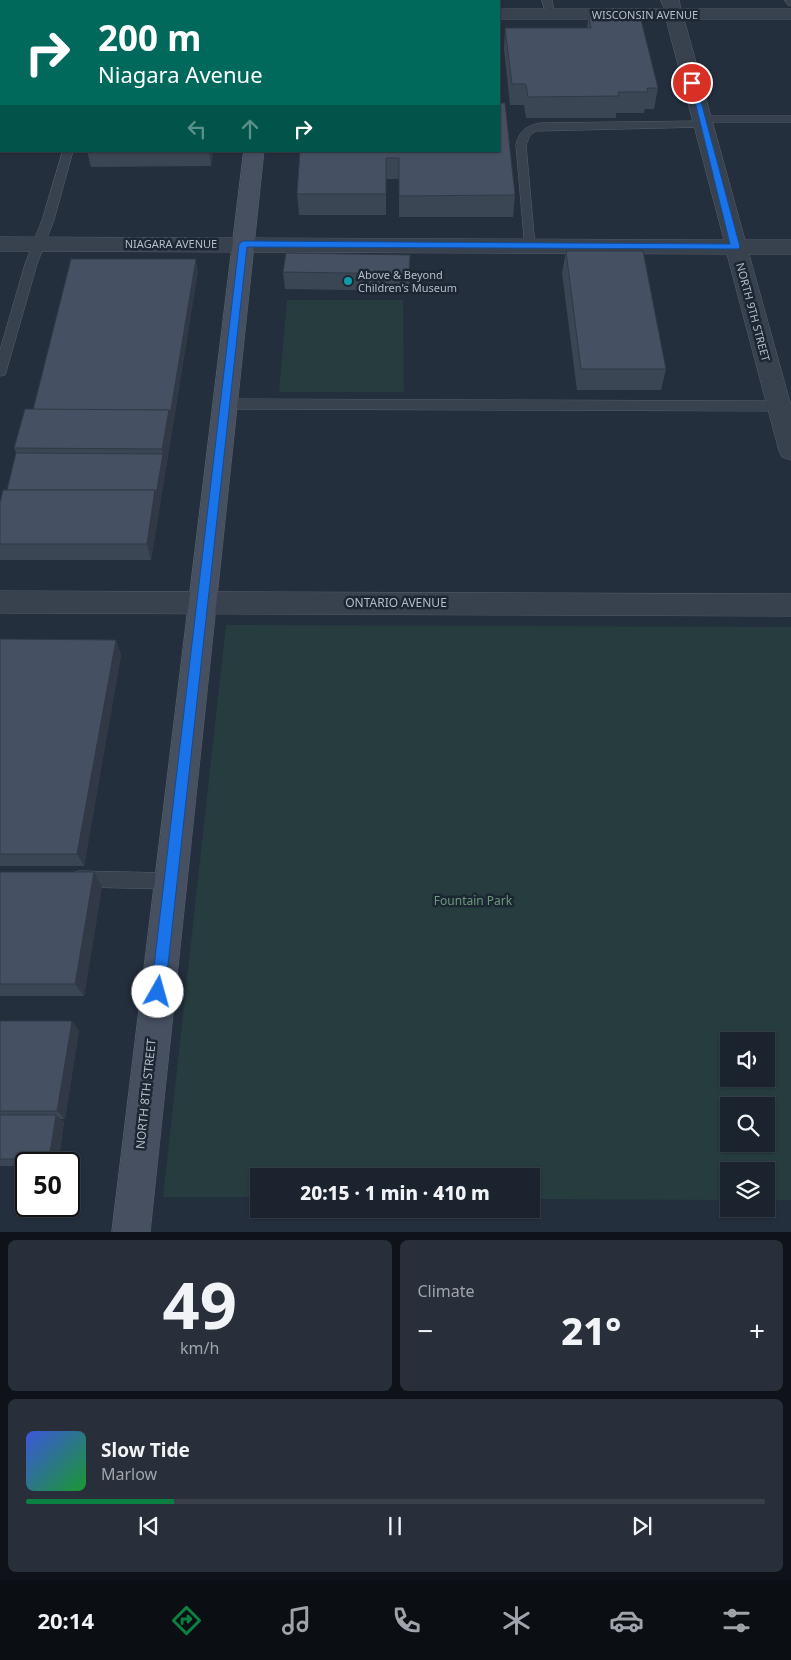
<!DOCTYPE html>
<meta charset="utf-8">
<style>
:root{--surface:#1b232e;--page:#282f3a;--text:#f1f3f6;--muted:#a0a4aa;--line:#39404a;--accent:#0b8043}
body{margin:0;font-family:"Noto Sans",sans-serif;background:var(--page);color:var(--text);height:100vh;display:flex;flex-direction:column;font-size:19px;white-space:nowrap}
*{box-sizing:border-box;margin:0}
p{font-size:16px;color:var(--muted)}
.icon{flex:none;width:28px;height:28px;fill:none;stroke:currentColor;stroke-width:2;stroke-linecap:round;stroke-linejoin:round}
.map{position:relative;height:1232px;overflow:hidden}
.sheet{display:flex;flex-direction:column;gap:8px;padding:8px;background:#0f1319;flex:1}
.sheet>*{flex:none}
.guide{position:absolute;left:0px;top:0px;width:500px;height:152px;box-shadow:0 1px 4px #0004,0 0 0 1px var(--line);background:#00695c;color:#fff;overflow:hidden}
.buttons{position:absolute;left:720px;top:1032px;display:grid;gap:10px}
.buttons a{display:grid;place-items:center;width:55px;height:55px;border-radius:0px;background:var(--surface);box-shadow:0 1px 4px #0004,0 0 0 1px var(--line);font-size:25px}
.speed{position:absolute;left:15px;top:1152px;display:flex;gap:10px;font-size:25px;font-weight:700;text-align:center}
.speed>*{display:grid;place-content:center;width:65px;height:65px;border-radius:50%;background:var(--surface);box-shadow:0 1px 4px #0004,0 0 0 1px var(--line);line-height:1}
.speed .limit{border:2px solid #111;border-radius:8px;background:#fff;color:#111}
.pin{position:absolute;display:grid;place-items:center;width:42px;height:42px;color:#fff;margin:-21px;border:2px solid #fff;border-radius:50%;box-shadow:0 1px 5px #0007}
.me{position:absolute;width:55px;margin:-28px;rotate:7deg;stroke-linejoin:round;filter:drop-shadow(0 0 4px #0008)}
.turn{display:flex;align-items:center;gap:18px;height:105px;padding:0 15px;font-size:22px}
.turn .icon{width:65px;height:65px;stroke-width:2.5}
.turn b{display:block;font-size:35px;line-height:42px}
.lanes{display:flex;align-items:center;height:48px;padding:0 15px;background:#0003;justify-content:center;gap:25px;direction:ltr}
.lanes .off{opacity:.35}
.big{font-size:38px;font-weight:800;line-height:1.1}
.sheet .tile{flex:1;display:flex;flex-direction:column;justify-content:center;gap:8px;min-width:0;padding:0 18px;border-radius:8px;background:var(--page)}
.sheet .dial{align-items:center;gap:0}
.dial b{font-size:65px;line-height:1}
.song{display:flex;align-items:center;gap:15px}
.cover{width:60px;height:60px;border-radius:8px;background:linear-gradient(135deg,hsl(230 70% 55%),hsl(130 70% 35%))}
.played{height:5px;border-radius:2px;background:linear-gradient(90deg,var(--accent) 20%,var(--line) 20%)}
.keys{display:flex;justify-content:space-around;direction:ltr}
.heat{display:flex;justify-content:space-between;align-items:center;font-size:28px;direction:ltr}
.sheet .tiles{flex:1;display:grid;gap:8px;grid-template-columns:1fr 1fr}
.tile:last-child{grid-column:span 2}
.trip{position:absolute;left:250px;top:1168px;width:290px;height:50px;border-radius:0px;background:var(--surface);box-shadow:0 1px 4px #0004,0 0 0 1px var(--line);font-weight:800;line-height:50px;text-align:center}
.dock{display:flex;height:80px;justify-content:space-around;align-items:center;background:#0b0e12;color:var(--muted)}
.dock .icon{width:35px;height:35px}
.dock .current{color:var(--accent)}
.dock b{font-size:22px;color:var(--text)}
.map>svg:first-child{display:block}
</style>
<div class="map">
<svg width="791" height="1233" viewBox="0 0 791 1233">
<rect width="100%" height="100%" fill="#242f3e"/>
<!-- green -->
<g fill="#263c3f" fill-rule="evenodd">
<path d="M287 300H403L404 392H279Z"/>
<path d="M226 625 791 627V1200H766V1171H729V1200L531 1199V1176H259V1197H163ZM729 1041H766V1079H729ZM729 1106H766V1144H729Z"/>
</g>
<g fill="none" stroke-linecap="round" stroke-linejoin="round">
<defs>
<g id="lane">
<path d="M542 0H552L555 14 553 16H547Z"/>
<path d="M785 0H791V6L788 5Z"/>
<rect x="0" y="5" width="1" height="6"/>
<rect x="0" y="36" width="1" height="6"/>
<path d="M702 116H791V122H708V126L704 127 536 131 530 135 526 145 535 246 533 249H525L516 145C519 131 526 126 540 123L698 121V117Z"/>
<path d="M63 151H73L54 220 37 264 6 372 5 375 0 376V350L25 264 42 220Z"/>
<path d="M225 399 779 401 784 403 786 406 784 409 779 411 225 409 220 407 218 404 220 401Z"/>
<path d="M79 871 171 873 177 875 180 881 177 887 171 889 79 887 73 885 70 879 73 873Z"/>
</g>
<g id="street">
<path d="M661 0H679L681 9H791V19H684L745 240H791V254H749L791 406V460L782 457 779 451 727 254 0 251V237L724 240 666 19H499V9H664Z"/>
<path d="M0 591 791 594V616L0 613Z"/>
</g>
<path id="secondary" d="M244 151H264L150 1233H112Z"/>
</defs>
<!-- lane casing -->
<use href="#lane" stroke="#565f6c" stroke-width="1"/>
<!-- street casing -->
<use href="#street" stroke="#565f6c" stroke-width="1"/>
<!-- secondary casing -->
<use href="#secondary" stroke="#565f6c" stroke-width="1"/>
<!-- lane -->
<use href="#lane" fill="#38414e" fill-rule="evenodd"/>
<!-- street -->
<use href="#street" fill="#38414e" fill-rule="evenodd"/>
<!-- secondary -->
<use href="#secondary" fill="#465061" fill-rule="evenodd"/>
</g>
<!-- wall -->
<g fill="#3b4654">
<path d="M0 0H235V1H1V3H0Z"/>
<path d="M589 16 658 88 654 109H645L644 113H616V118H526L524 105H510L504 49 505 28H587Z"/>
<path d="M87 151H213L211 166 91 167Z"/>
<path d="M300 151H499L515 195 513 217H399V179H386V215H299L297 194Z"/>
<path d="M566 251 666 369 661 390H577L562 273Z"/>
<path d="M410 255 409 291 285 289 283 272Z"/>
<path d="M198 271 151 560H0V503L7 490 16 453 14 448Z"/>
<path d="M0 639 116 640 121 655 84 866H0Z"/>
<path d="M0 872H94L102 887 84 996H0Z"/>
<path d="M0 1021 79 1030 65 1119H60L64 1122 58 1164H26V1166H0Z"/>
</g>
<!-- shaded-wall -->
<g fill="#303945">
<path d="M209 151H213L211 166Z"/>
<path d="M196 259 198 271 151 560 147 544 155 490 163 454 162 449Z"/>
<path d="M116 640 121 655 84 866 77 854Z"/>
<path d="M94 872 102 887 84 996 75 984Z"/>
<path d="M72 1021 79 1030 65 1119 57 1111Z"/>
<path d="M56 1115 64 1122 58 1164H55L49 1159Z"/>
</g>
<!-- building -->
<g fill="#455162" stroke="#303945">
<path d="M589 16H640L658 88H647L648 92H618L619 96 528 97 526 84H512L505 28H591Z"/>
<path d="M499 103H505L515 195 399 196V158H386V194H297L300 151H499Z"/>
<path d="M566 251H643L666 369H581Z"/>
<path d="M286 253 410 255 409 274 283 272Z"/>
<path d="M71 259H196L170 415 169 410H33Z"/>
<path d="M25 409 169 410 162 449 14 448Z"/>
<path d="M16 453 163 454 156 495 155 490H7Z"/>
<path d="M3 490H155L147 544H0V503Z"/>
<path d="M0 639 116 640 77 854H0Z"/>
<path d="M0 872H94L75 984H0Z"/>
<path d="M0 1021H72L57 1111H0Z"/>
<path d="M0 1115H56L49 1159H0Z"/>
</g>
<!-- route -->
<path fill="#1a73e8" stroke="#114b97" d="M690 81 696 83 740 247 738 249 247 247 165 992 163 997 158 999 153 997 151 992 239 244 243 241 730 244Z"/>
<!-- markers -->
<circle fill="#0f9aa8" stroke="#1d2633" stroke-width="2" cx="348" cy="281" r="5"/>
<g text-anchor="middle" stroke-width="5" stroke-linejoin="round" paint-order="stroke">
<!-- far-street labels -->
<g font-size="11" fill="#b4bcc9" stroke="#1d2633">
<text x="645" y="19">WISCONSIN AVENUE</text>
<text x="171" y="248">NIAGARA AVENUE</text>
<text transform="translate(753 312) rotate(75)" y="4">NORTH 9TH STREET</text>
</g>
<!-- far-poi labels -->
<g font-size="11" fill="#b4bcc9" stroke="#1d2633" text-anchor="start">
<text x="358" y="279">Above &amp; Beyond<tspan x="358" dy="13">Children's Museum</tspan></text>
</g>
<!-- street labels -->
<g font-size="12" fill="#b4bcc9" stroke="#1d2633">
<text x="396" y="607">ONTARIO AVENUE</text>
<text transform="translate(146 1094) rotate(-84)" y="4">NORTH 8TH STREET</text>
</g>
<!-- park labels -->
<g font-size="12" fill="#6b9a76" stroke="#1d2633">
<text x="473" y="905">Fountain Park</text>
</g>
</g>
</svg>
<div class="buttons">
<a><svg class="icon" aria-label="sound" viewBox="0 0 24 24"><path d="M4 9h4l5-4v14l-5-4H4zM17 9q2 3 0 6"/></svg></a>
<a><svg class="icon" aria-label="search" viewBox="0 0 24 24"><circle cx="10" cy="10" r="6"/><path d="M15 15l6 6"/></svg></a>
<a><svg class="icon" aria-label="layers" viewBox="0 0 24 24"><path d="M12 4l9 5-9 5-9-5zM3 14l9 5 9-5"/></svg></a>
</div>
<div class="speed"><div class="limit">50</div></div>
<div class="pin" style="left:692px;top:83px;background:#d93025"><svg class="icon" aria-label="arrive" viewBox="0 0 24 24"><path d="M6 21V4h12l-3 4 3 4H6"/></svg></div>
<svg class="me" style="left:158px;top:992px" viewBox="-20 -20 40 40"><circle r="19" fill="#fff"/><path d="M0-13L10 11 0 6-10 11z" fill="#1a73e8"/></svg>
<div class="trip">20:15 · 1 min · 410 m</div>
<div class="guide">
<div class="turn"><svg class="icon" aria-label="right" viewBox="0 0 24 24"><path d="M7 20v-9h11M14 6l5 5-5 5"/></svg><div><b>200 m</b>Niagara Avenue</div></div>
<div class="lanes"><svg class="icon off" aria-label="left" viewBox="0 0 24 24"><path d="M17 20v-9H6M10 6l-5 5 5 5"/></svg><svg class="icon off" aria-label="ahead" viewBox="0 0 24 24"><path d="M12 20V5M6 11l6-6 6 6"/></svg><svg class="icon" aria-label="right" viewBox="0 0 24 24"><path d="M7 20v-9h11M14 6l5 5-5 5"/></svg></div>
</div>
</div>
<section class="sheet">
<div class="tiles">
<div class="tile dial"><b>49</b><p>km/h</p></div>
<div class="tile"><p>Climate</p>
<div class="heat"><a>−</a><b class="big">21°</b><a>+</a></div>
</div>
<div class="tile">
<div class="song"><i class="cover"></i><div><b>Slow Tide</b><p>Marlow</p></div></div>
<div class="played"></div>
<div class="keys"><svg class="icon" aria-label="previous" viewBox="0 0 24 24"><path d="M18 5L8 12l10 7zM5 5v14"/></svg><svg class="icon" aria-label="pause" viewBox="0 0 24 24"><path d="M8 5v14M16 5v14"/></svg><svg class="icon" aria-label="next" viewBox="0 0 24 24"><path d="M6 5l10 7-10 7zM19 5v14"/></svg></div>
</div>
</div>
</section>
<nav class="dock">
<b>20:14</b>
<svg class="icon current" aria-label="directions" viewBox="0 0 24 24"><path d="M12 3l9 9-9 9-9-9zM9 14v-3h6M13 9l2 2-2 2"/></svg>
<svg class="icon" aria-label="music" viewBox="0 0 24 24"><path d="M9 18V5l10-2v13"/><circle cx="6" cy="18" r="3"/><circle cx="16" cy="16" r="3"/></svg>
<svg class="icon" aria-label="phone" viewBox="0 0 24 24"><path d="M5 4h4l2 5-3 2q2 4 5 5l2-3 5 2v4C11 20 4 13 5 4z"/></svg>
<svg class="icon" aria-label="climate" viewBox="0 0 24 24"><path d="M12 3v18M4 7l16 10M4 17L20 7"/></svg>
<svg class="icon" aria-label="car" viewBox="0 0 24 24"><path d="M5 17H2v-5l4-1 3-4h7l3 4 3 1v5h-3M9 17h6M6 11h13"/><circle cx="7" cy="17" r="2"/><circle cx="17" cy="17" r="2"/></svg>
<svg class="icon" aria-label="filters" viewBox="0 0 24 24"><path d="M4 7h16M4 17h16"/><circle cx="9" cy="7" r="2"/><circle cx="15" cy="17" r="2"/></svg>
</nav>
